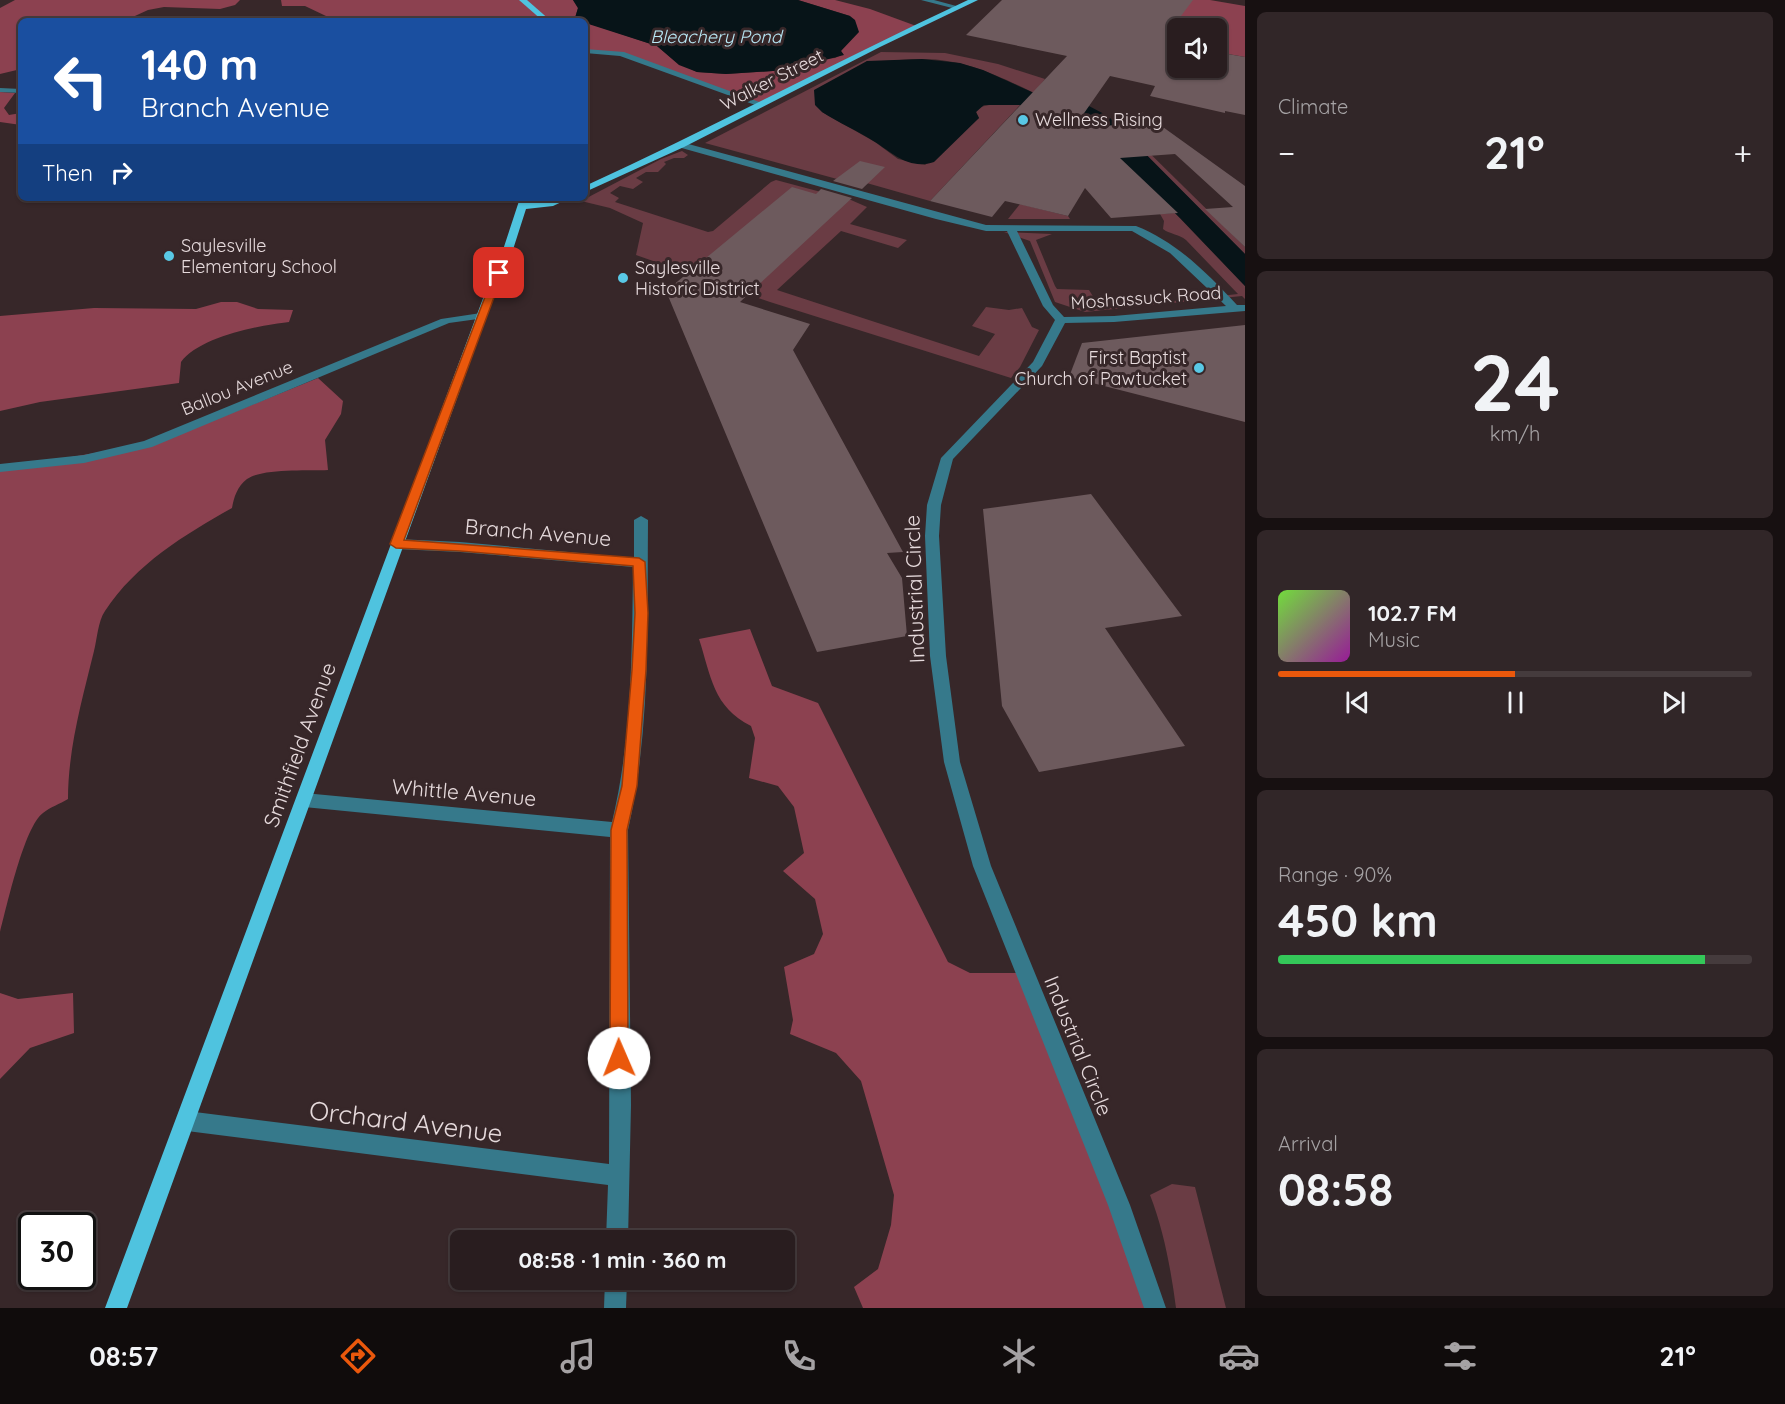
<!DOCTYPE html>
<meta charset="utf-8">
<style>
:root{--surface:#291d1f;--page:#312628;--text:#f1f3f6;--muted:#a5a2a4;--line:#453b3d;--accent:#ea580c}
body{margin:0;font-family:Quicksand,sans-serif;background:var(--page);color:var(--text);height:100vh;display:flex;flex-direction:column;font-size:22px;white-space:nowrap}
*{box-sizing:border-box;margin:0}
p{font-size:20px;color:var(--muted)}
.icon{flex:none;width:33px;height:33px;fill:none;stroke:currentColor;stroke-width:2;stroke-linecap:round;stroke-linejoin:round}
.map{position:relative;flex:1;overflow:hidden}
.panel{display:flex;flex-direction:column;gap:12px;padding:12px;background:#171011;width:540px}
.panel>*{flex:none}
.hud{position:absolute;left:18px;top:18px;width:570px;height:183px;border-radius:9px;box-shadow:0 2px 4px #0004,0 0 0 2px var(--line);background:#1a4fa0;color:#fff;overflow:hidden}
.controls{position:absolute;left:1167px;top:18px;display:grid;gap:12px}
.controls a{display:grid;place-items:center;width:60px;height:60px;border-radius:9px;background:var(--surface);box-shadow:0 2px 4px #0004,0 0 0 2px var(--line);font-size:30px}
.speed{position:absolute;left:18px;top:1212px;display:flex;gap:12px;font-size:30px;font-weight:700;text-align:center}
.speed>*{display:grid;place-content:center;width:78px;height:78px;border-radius:50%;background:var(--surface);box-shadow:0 2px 4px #0004,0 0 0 2px var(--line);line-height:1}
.speed .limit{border:3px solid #111;border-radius:9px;background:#fff;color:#111}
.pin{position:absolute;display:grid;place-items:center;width:51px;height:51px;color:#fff;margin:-26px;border-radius:12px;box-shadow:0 3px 9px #0006}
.me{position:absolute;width:66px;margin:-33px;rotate:359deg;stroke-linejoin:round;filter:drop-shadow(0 0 4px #0008)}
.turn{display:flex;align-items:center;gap:21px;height:126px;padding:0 24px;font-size:27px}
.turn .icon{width:78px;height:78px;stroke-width:2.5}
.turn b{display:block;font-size:42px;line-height:51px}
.then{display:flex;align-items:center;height:57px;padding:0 24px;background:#0003;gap:12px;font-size:22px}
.big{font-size:45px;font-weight:700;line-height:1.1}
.panel .tile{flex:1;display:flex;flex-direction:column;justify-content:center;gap:9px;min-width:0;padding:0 21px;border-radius:9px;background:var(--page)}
.panel .dial{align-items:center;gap:0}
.dial b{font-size:78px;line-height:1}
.song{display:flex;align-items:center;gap:18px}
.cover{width:72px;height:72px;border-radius:9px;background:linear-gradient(135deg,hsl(100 70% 55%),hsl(300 70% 35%))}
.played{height:6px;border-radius:3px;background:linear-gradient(90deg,var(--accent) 50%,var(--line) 50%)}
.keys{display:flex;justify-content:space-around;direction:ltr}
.heat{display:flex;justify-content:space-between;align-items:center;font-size:33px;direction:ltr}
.charge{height:9px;border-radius:4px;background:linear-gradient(90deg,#34c759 90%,var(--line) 0)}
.trip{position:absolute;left:450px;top:1230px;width:345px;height:60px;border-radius:9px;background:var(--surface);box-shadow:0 2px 4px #0004,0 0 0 2px var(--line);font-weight:700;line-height:60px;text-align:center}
.menu{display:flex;height:96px;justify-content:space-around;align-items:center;background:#100c0c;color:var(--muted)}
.menu .icon{width:42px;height:42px}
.menu .selected{color:var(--accent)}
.menu b{font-size:27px;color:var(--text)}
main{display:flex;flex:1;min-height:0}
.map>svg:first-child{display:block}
</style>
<main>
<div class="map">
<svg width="1245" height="1308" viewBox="0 0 1245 1308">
<rect width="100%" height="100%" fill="#372729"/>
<!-- green -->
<g fill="#6a3c44">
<path d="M881 52 945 53 998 64 1045 79 1034 93C999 76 964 59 923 59 905 59 886 62 867 61L822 112 875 142 898 159 925 165 979 118 976 112 980 107 994 104 1020 105 930 201 842 176 837 179 705 143Z"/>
<path d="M1120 124 1245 247V254L1116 125Z"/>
<path d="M682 151 688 155 684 158H674L664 162 666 164 658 172H646L636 178 643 182 633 189 620 186 610 193 619 198 615 202 708 232 713 231 771 182 776 180 851 200 867 207 850 224 907 240 898 248 841 231 777 290 979 356 995 334 972 326 986 307 1009 310 1022 308 1032 327 1039 330 1020 367 1011 378 770 302 636 255 643 223 610 208 581 201 661 159Z"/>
<path d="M1020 204 1068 216 1070 219H1008Z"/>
<path d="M1175 213 1245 286V299L1242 296 1085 312 1055 302 1030 241 1004 232 1052 234 1036 240 1055 286 1057 289 1089 290 1099 306H1127L1238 294 1186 240C1179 234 1169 234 1163 229L1164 221 1160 214Z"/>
<path d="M1172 1184 1195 1187 1226 1308H1176C1171 1270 1164 1231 1150 1195Z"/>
</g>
<!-- forest -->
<g fill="#8c4150">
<path d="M15 0H240L235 5 220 9 164 7 148 10 124 21H21V69L0 74V8Z"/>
<path d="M281 0H573L578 8 575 18 582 21H326V16L305 6H282Z"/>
<path d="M798 0H835L870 9 919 27 760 105 619 53 585 52V22L657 46 675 61 697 72 726 74 787 70 822 59 835 58 843 54 841 51 850 16Z"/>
<path d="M1127 0H1210L1245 6V57L1217 52 1216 28H1178Z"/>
<path d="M0 92 15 93 4 108 9 115 21 113V125L0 122Z"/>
<path d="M221 302H237L258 309 293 310 289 322C260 325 199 337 181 362L179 383 40 402 0 411V316L94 308 196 309Z"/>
<path d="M318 378 343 401 341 414 325 440 328 470C308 471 263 468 247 479 237 487 234 497 232 508 184 535 136 564 105 611 98 621 97 639 94 651 82 700 68 749 68 799 60 804 50 807 43 813 24 827 7 906 0 932V469L160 442Z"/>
<path d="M750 629 772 686 818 703 948 962 970 973H1022L1157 1308H863L854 1287 878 1269 891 1225 894 1195 861 1081 836 1053 790 1034 793 1020 784 967 814 954 823 934 815 899 783 871 804 853 794 807 778 786 749 778 755 738 751 726C713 707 711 676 699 639Z"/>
<path d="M0 993 18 999 73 993 74 1033 30 1048 0 1079Z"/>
</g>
<!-- water -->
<g fill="#071418">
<path d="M573 0H798L850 16 855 20 859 32 841 51 844 55 787 70 726 74 697 72 679 65 657 46 576 20 575 18 578 8Z"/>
<path d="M922 59 960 63 983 70 1034 93 1087 105 1108 116 1245 254V286L1180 218 1075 116 1027 105H984L976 112 979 118 934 162C909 170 894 154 875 142 858 131 839 123 822 112L815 105 814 90 867 61Z"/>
</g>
<!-- building -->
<g fill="#6d5a5d">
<path d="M1002 0H1193L1178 20V68H1216V52L1245 57V115L1225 111V113L1150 96 1155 86 1110 76 1073 129 1136 123 1142 112 1245 186V247L1205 209 1233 207 1175 154 1120 158 1178 213 1111 218 1085 188 1068 216 1005 201 992 217 930 201 1067 56 966 35Z"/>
<path d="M860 161 885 167 862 189 833 181Z"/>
<path d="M792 187 816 194 821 189 852 198 740 302 810 324 793 350 903 552 887 553 902 578 907 636 817 652 666 291Z"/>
<path d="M1245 325V422L1069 377 1082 343Z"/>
<path d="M1091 494 1182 616 1105 628 1185 746 1039 772 1002 706 983 509Z"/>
</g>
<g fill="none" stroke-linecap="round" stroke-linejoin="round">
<!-- minor -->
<g fill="#36798b" fill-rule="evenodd">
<path d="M921 0H934L960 7 956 9Z"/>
<path d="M585 49 624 52 765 104 758 106 620 56 585 53Z"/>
<path d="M0 88 21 89V93L0 92Z"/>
<path d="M681 142 986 225 1136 226C1177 242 1208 274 1237 305H1245V311L1114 322 1065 323 1042 366 953 459 941 505 939 536 946 656 960 762 991 866 1130 1205 1166 1308H1144L1108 1205 973 866 944 762 930 656 925 536 927 505 941 458 1033 362 1055 320 1043 306 1007 231H986L936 219 678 147V143ZM1017 231H1132L1170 253 1226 306 1114 316 1064 317 1053 305Z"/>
<path d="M481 313 486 316 485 318 449 323 152 447 84 463 0 472V464L84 455 144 441 441 319Z"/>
<path d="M641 516 648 520C647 623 651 729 628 830L631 1105 628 1240H606L608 1185 187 1131 180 1128 177 1121 180 1114 187 1111 609 1164 610 837 304 807 298 805 296 800 298 795 304 793 612 822C632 739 632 652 633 567L460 552 397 549 390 544 397 539 460 542 634 558V520Z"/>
<path d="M605 1280H627L626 1308H604Z"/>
</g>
<!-- major -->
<g fill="#4fc3df" fill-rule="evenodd">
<path d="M519 0H527L551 21H543Z"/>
<path d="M968 0H978L880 47 684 147 585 192V186C714 127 839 60 968 0Z"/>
<path d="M520 198H530L528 203 570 198 553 206 526 209 509 262 498 285 127 1308H105L488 285 499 262Z"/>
</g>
</g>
<!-- route -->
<path fill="#ea580c" stroke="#983908" stroke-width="1.5" d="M495 271 503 273 404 540 639 558 645 562 648 613 646 670 637 786 627 830 628 1058 626 1064 619 1067 613 1064 610 1058 611 830 622 786 632 670 635 613 633 566 460 551 396 548 390 544Z"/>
<!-- markers -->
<g fill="#59c8e5" stroke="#372729" stroke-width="2">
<circle cx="1023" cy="120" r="6"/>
<circle cx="169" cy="256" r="6"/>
<circle cx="623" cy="278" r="6"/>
<circle cx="1199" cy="368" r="6"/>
</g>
<g text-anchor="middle" stroke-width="6" stroke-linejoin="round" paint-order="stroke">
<!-- far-water labels -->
<g font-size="18" font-style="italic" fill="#b9e9f7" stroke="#372729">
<text x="716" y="43">Bleachery Pond</text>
</g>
<!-- far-street labels -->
<g font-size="18" fill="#e6dadc" stroke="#372729">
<text transform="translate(772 80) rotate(-27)" y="6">Walker Street</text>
<text transform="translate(1146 298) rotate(-4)" y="6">Moshassuck Road</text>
<text transform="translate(237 388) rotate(-22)" y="6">Ballou Avenue</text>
</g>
<!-- far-poi labels -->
<g font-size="18" fill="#e6dadc" stroke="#372729" text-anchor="start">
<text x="1035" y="126">Wellness Rising</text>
<text x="181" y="252">Saylesville<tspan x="181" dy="21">Elementary School</tspan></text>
<text x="635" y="274">Saylesville<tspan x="635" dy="21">Historic District</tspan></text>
<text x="1187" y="364" text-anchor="end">First Baptist<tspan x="1187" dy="21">Church of Pawtucket</tspan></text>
</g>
<!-- street labels -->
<g font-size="21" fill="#e6dadc" stroke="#372729">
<text transform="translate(538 533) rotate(5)" y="7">Branch Avenue</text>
<text transform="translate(915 589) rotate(-92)" y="7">Industrial Circle</text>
<text transform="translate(300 745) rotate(-70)" y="7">Smithfield Avenue</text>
<text transform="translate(464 793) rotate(5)" y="7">Whittle Avenue</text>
<text transform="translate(1078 1046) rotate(68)" y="7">Industrial Circle</text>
</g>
<!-- near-street labels -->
<g font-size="26" fill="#e6dadc" stroke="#372729">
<text transform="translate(406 1122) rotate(7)" y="9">Orchard Avenue</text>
</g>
</g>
</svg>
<div class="controls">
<a><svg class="icon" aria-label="sound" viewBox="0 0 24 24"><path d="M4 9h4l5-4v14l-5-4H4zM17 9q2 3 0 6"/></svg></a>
</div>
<div class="speed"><div class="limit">30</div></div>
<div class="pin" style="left:499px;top:273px;background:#d93025"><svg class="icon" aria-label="arrive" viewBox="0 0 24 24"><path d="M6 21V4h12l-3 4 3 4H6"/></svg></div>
<svg class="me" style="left:619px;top:1058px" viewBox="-20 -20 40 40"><circle r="19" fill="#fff"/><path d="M0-13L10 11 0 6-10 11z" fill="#ea580c"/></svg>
<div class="trip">08:58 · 1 min · 360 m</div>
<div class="hud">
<div class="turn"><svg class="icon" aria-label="left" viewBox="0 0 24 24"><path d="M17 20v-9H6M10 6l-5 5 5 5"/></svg><div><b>140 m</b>Branch Avenue</div></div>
<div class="then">Then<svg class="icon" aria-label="right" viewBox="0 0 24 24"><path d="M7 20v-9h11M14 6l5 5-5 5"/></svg></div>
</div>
</div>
<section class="panel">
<div class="tile"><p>Climate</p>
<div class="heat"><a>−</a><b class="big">21°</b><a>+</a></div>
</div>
<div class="tile dial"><b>24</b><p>km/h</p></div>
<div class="tile">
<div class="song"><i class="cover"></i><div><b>102.7 FM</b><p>Music</p></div></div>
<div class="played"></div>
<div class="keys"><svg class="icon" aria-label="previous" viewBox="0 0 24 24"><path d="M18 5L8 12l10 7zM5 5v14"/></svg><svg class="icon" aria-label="pause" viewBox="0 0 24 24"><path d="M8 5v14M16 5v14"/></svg><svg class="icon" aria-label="next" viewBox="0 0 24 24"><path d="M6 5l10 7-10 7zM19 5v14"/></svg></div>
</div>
<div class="tile"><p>Range · 90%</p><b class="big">450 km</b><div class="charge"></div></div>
<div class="tile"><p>Arrival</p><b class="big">08:58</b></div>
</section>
</main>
<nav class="menu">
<b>08:57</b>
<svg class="icon selected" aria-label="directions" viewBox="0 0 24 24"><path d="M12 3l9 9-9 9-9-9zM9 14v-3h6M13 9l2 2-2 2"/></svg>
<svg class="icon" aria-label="music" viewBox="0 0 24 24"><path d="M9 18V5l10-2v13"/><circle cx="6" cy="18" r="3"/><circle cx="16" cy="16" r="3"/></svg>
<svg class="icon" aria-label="phone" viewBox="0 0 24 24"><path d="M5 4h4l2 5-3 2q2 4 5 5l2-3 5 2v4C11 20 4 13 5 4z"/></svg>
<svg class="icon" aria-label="climate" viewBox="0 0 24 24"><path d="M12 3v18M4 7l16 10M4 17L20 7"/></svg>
<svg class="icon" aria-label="car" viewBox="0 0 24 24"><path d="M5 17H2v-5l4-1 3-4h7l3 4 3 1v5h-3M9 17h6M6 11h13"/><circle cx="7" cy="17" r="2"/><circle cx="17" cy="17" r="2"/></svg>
<svg class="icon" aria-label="filters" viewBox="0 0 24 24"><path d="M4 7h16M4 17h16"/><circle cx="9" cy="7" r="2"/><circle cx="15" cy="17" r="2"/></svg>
<b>21°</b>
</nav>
